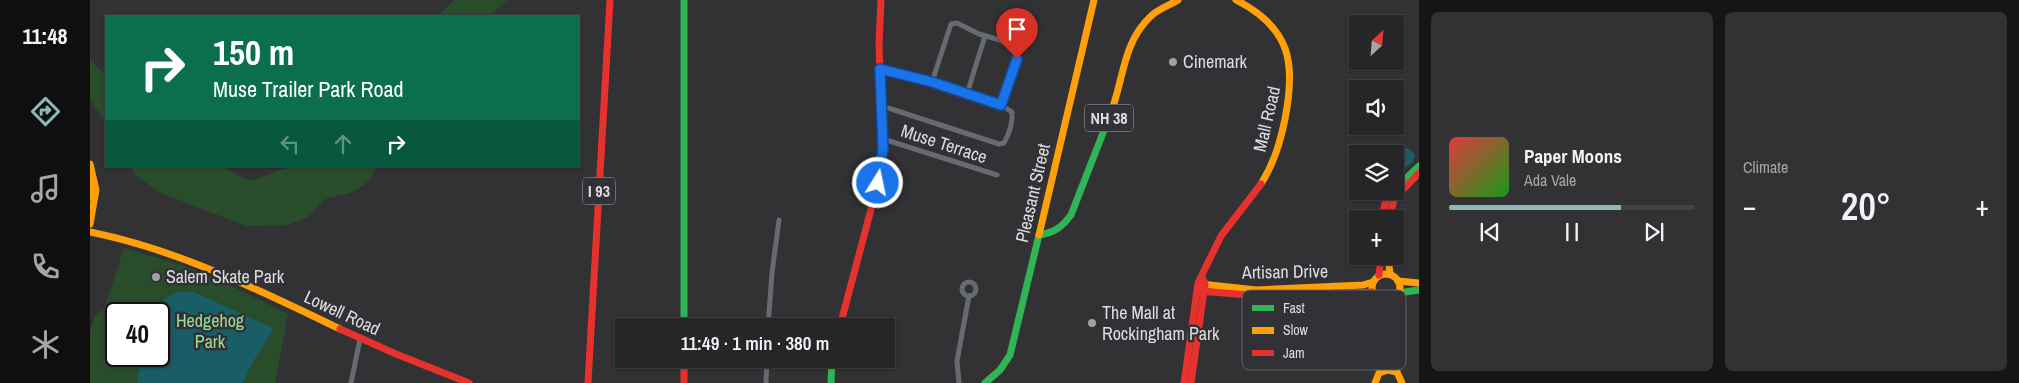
<!DOCTYPE html>
<meta charset="utf-8">
<style>
:root{--surface:#262628;--page:#323234;--text:#f1f3f6;--muted:#a4a5a8;--line:#424345;--accent:#8bbbb9}
body{margin:0;font-family:"Archivo Narrow",sans-serif;background:var(--page);color:var(--text);height:100vh;display:flex;flex-direction:column;font-size:19px;white-space:nowrap}
*{box-sizing:border-box;margin:0}
p{font-size:16px;color:var(--muted)}
.icon{flex:none;width:28px;height:28px;fill:none;stroke:currentColor;stroke-width:2;stroke-linecap:round;stroke-linejoin:round}
.map{position:relative;flex:1;overflow:hidden}
.sheet{display:flex;flex-direction:column;gap:12px;padding:12px;background:#151516;width:600px}
.sheet>*{flex:none}
.hud{position:absolute;left:15px;top:15px;width:475px;height:152px;border-radius:0px;box-shadow:0 1px 4px #0004,0 0 0 1px var(--line);background:#0b6e4f;color:#fff;overflow:hidden}
.needle{width:32px;rotate:26deg}
.buttons{position:absolute;left:1259px;top:15px;display:grid;gap:10px}
.buttons a{display:grid;place-items:center;width:55px;height:55px;border-radius:0px;background:var(--surface);box-shadow:0 1px 4px #0004,0 0 0 1px var(--line);font-size:25px}
.speed{position:absolute;left:15px;top:302px;display:flex;gap:10px;font-size:25px;font-weight:700;text-align:center}
.speed>*{display:grid;place-content:center;width:65px;height:65px;border-radius:50%;background:var(--surface);box-shadow:0 1px 4px #0004,0 0 0 1px var(--line);line-height:1}
.speed .limit{border:2px solid #111;border-radius:8px;background:#fff;color:#111}
.pin{position:absolute;display:grid;place-items:center;width:42px;height:42px;color:#fff;margin:-51px -21px;border-radius:50% 50% 50% 0;rotate:-45deg;box-shadow:0 0 5px #0007}
.pin .icon{rotate:45deg}
.me{position:absolute;width:55px;margin:-28px;rotate:10deg;stroke-linejoin:round;filter:drop-shadow(0 0 4px #0008)}
.turn{display:flex;align-items:center;gap:18px;height:105px;padding:0 25px;font-size:22px}
.turn .icon{width:65px;height:65px;stroke-width:2.5}
.turn b{display:block;font-size:35px;line-height:42px}
.lanes{display:flex;align-items:center;height:48px;padding:0 25px;background:#0003;justify-content:center;gap:25px;direction:ltr}
.lanes .off{opacity:.35}
.big{font-size:38px;font-weight:600;line-height:1.1}
.sheet .tile{flex:1;display:flex;flex-direction:column;justify-content:center;gap:8px;min-width:0;padding:0 18px;border-radius:8px;background:var(--page)}
.song{display:flex;align-items:center;gap:15px}
.cover{width:60px;height:60px;border-radius:8px;background:linear-gradient(135deg,hsl(0 70% 55%),hsl(120 70% 35%))}
.played{height:5px;border-radius:2px;background:linear-gradient(90deg,var(--accent) 70%,var(--line) 70%)}
.keys{display:flex;justify-content:space-around;direction:ltr}
.heat{display:flex;justify-content:space-between;align-items:center;font-size:28px;direction:ltr}
.sheet .tiles{flex:1;display:grid;gap:12px;grid-template-columns:repeat(2,1fr)}
.trip{position:absolute;left:525px;top:318px;width:280px;height:50px;border-radius:0px;background:var(--surface);box-shadow:0 1px 4px #0004,0 0 0 1px var(--line);font-weight:600;line-height:50px;text-align:center}
main{display:flex;flex:1;min-height:0}
.menu{display:flex;flex-direction:column;width:90px;justify-content:space-around;align-items:center;background:#0f0f10;color:var(--muted)}
.menu .icon{width:35px;height:35px}
.menu .selected{color:var(--accent)}
.menu b{font-size:22px;color:var(--text)}
.map>svg:first-child{display:block}
</style>
<main>
<nav class="menu">
<b>11:48</b>
<svg class="icon selected" aria-label="directions" viewBox="0 0 24 24"><path d="M12 3l9 9-9 9-9-9zM9 14v-3h6M13 9l2 2-2 2"/></svg>
<svg class="icon" aria-label="music" viewBox="0 0 24 24"><path d="M9 18V5l10-2v13"/><circle cx="6" cy="18" r="3"/><circle cx="16" cy="16" r="3"/></svg>
<svg class="icon" aria-label="phone" viewBox="0 0 24 24"><path d="M5 4h4l2 5-3 2q2 4 5 5l2-3 5 2v4C11 20 4 13 5 4z"/></svg>
<svg class="icon" aria-label="climate" viewBox="0 0 24 24"><path d="M12 3v18M4 7l16 10M4 17L20 7"/></svg>
</nav>
<div class="map">
<svg width="1329" height="383" viewBox="0 0 1329 383">
<rect width="100%" height="100%" fill="#323235"/>
<!-- green -->
<g fill="#294d2b" fill-rule="evenodd">
<path d="M364 0H417L400 16H348Z"/>
<path d="M0 59 12 72 16 74V123L0 99Z"/>
<path d="M39 166H131L158 180H164L192 169 207 166H286L281 178 275 184 260 193 240 197 234 200 217 218 198 225 156 226 71 193 46 176Z"/>
<path d="M34 248C50 253 66 257 82 262 122 275 160 295 198 314L185 383H0V332L5 316 14 309ZM26 314H69V356H26Z"/>
</g>
<!-- water -->
<g fill="#195d66">
<path d="M1318 148 1325 154 1323 162 1305 176V158L1313 149Z"/>
<path d="M89 291 104 292 182 328 183 330 161 365 153 383H47L52 356H69V314L62 312 73 300Z"/>
</g>
<g fill="none" stroke-linecap="round" stroke-linejoin="round">
<!-- street -->
<g stroke="#656b70" stroke-width="5">
<path d="M790 69 842 82 911 105 930 46 889 34 867 23 861 24 842 82"/>
<path d="M877 94 895 36"/>
<path d="M792 106 909 144 914 143C919 134 923 122 922 112L911 105"/>
<path d="M793 139 907 175"/>
<circle cx="879" cy="289" r="7"/>
<path d="M678 326 682 273 689 220"/>
<path d="M261 383 270 339"/>
<path d="M676 383 677 359"/>
<path d="M869 383 867 361 879 296"/>
</g>
<!-- fast -->
<g stroke="#30b455" stroke-width="7">
<path d="M594 0V326"/>
<path d="M1305 189 1329 166"/>
<path d="M1308 293 1329 290"/>
<path d="M741 383 742 359"/>
<path d="M895 383 910 370 920 355 949 235C964 233 972 227 981 215L1020 115"/>
</g>
<!-- slow -->
<g stroke="#ff9f0a" stroke-width="7">
<path d="M1146 0C1201 28 1206 63 1195 119 1190 143 1184 163 1171 184"/>
<path d="M1020 115C1034 80 1032 43 1061 16 1068 9 1080 5 1088 0"/>
<path d="M0 164 6 190 0 224"/>
<path d="M0 197 2 181"/>
<path d="M0 232C89 250 169 290 250 329"/>
<path d="M949 235 1004 0"/>
<path d="M1298 256 1300 274"/>
<circle cx="1296" cy="288" r="14"/>
<path d="M1308 281 1329 283"/>
<path d="M1111 284 1166 290 1273 285 1283 282"/>
<path d="M1302 300 1300 310 1302 370"/>
<path d="M1292 301 1293 371"/>
<path d="M1285 383 1289 373 1298 370 1307 372 1312 383"/>
</g>
<!-- jam -->
<g stroke="#e5322d" stroke-width="7">
<path d="M1291 219 1295 204 1303 191"/>
<path d="M1298 219 1305 198 1329 173"/>
<path d="M1289 275 1291 256"/>
<path d="M1109 291 1172 296 1282 292"/>
<path d="M750 326 788 183 793 148 789 45 791 0"/>
<path d="M250 329 306 354 379 383"/>
<path d="M594 359V383"/>
<path d="M498 383 520 0"/>
<path d="M1094 383 1108 283 1131 236 1171 184"/>
<path d="M1101 383 1115 284 1112 277"/>
</g>
</g>
<g fill="none" stroke-linecap="round" stroke-linejoin="round">
<defs>
<path id="route" d="M788 183 793 148 790 69 842 82 911 105 927 59"/>
</defs>
<!-- route casing -->
<use href="#route" stroke="#114b97" stroke-width="12"/>
<!-- route -->
<use href="#route" stroke="#1a73e8" stroke-width="9"/>
</g>
<!-- markers -->
<g fill="#a1a1a4" stroke="#313136" stroke-width="2">
<circle cx="1083" cy="62" r="5"/>
<circle cx="66" cy="277" r="5"/>
<circle cx="1002" cy="323" r="5"/>
</g>
<g text-anchor="middle" stroke-width="5" stroke-linejoin="round" paint-order="stroke">
<!-- shield labels -->
<g fill="#313136" stroke="#a9a9ad" stroke-width="1">
<rect x="995" y="104.5" width="48" height="27" rx="4"/>
<rect x="493" y="177.5" width="32" height="27" rx="4"/>
</g>
<g font-size="16" font-weight="bold" fill="#dddde0">
<text x="1019" y="124">NH 38</text>
<text x="509" y="197">I 93</text>
</g>
<!-- poi labels -->
<g font-size="18" fill="#dddde0" stroke="#313136" text-anchor="start">
<text x="1093" y="68">Cinemark</text>
<text x="76" y="283">Salem Skate Park</text>
<text x="1012" y="319">The Mall at<tspan x="1012" dy="21">Rockingham Park</tspan></text>
</g>
<!-- street labels -->
<g font-size="18" fill="#dddde0" stroke="#313136">
<text transform="translate(1177 119) rotate(-77)" y="6">Mall Road</text>
<text transform="translate(854 144) rotate(18)" y="6">Muse Terrace</text>
<text transform="translate(943 193) rotate(-77)" y="6">Pleasant Street</text>
<text transform="translate(1195 272) rotate(-1)" y="6">Artisan Drive</text>
<text transform="translate(252 313) rotate(25)" y="6">Lowell Road</text>
</g>
<!-- park labels -->
<g font-size="18" fill="#99df99" stroke="#313136">
<text x="120" y="327">Hedgehog<tspan x="120" dy="21">Park</tspan></text>
</g>
</g>
<!-- legend -->
<rect x="1152" y="290" width="164" height="80" rx="8" fill="#313136" stroke="#656569" stroke-width="1"/>
<rect x="1162" y="305" width="22" height="6" fill="#30b455"/>
<rect x="1162" y="327" width="22" height="7" fill="#ff9f0a"/>
<rect x="1162" y="350" width="22" height="6" fill="#e5322d"/>
<g font-size="14" fill="#dddde0">
<text x="1193" y="313">Fast</text>
<text x="1193" y="335">Slow</text>
<text x="1193" y="358">Jam</text>
</g>
</svg>
<div class="buttons">
<a><svg class="needle" viewBox="-14 -14 28 28"><path d="M0-13l5 13h-10z" fill="#e53935"/><path d="M0 13l5-13h-10z" fill="#a4a5a8"/></svg></a>
<a><svg class="icon" aria-label="sound" viewBox="0 0 24 24"><path d="M4 9h4l5-4v14l-5-4H4zM17 9q2 3 0 6"/></svg></a>
<a><svg class="icon" aria-label="layers" viewBox="0 0 24 24"><path d="M12 4l9 5-9 5-9-5zM3 14l9 5 9-5"/></svg></a>
<a>+</a>
</div>
<div class="speed"><div class="limit">40</div></div>
<div class="pin" style="left:927px;top:59px;background:#d93025"><svg class="icon" aria-label="arrive" viewBox="0 0 24 24"><path d="M6 21V4h12l-3 4 3 4H6"/></svg></div>
<svg class="me" style="left:788px;top:183px" viewBox="-20 -20 40 40"><circle r="17" fill="#1a73e8" stroke="#fff" stroke-width="3"/><path d="M0-11L8 9 0 5-8 9z" fill="#fff"/></svg>
<div class="trip">11:49 · 1 min · 380 m</div>
<div class="hud">
<div class="turn"><svg class="icon" aria-label="right" viewBox="0 0 24 24"><path d="M7 20v-9h11M14 6l5 5-5 5"/></svg><div><b>150 m</b>Muse Trailer Park Road</div></div>
<div class="lanes"><svg class="icon off" aria-label="left" viewBox="0 0 24 24"><path d="M17 20v-9H6M10 6l-5 5 5 5"/></svg><svg class="icon off" aria-label="ahead" viewBox="0 0 24 24"><path d="M12 20V5M6 11l6-6 6 6"/></svg><svg class="icon" aria-label="right" viewBox="0 0 24 24"><path d="M7 20v-9h11M14 6l5 5-5 5"/></svg></div>
</div>
</div>
<section class="sheet">
<div class="tiles">
<div class="tile">
<div class="song"><i class="cover"></i><div><b>Paper Moons</b><p>Ada Vale</p></div></div>
<div class="played"></div>
<div class="keys"><svg class="icon" aria-label="previous" viewBox="0 0 24 24"><path d="M18 5L8 12l10 7zM5 5v14"/></svg><svg class="icon" aria-label="pause" viewBox="0 0 24 24"><path d="M8 5v14M16 5v14"/></svg><svg class="icon" aria-label="next" viewBox="0 0 24 24"><path d="M6 5l10 7-10 7zM19 5v14"/></svg></div>
</div>
<div class="tile"><p>Climate</p>
<div class="heat"><a>−</a><b class="big">20°</b><a>+</a></div>
</div>
</div>
</section>
</main>
